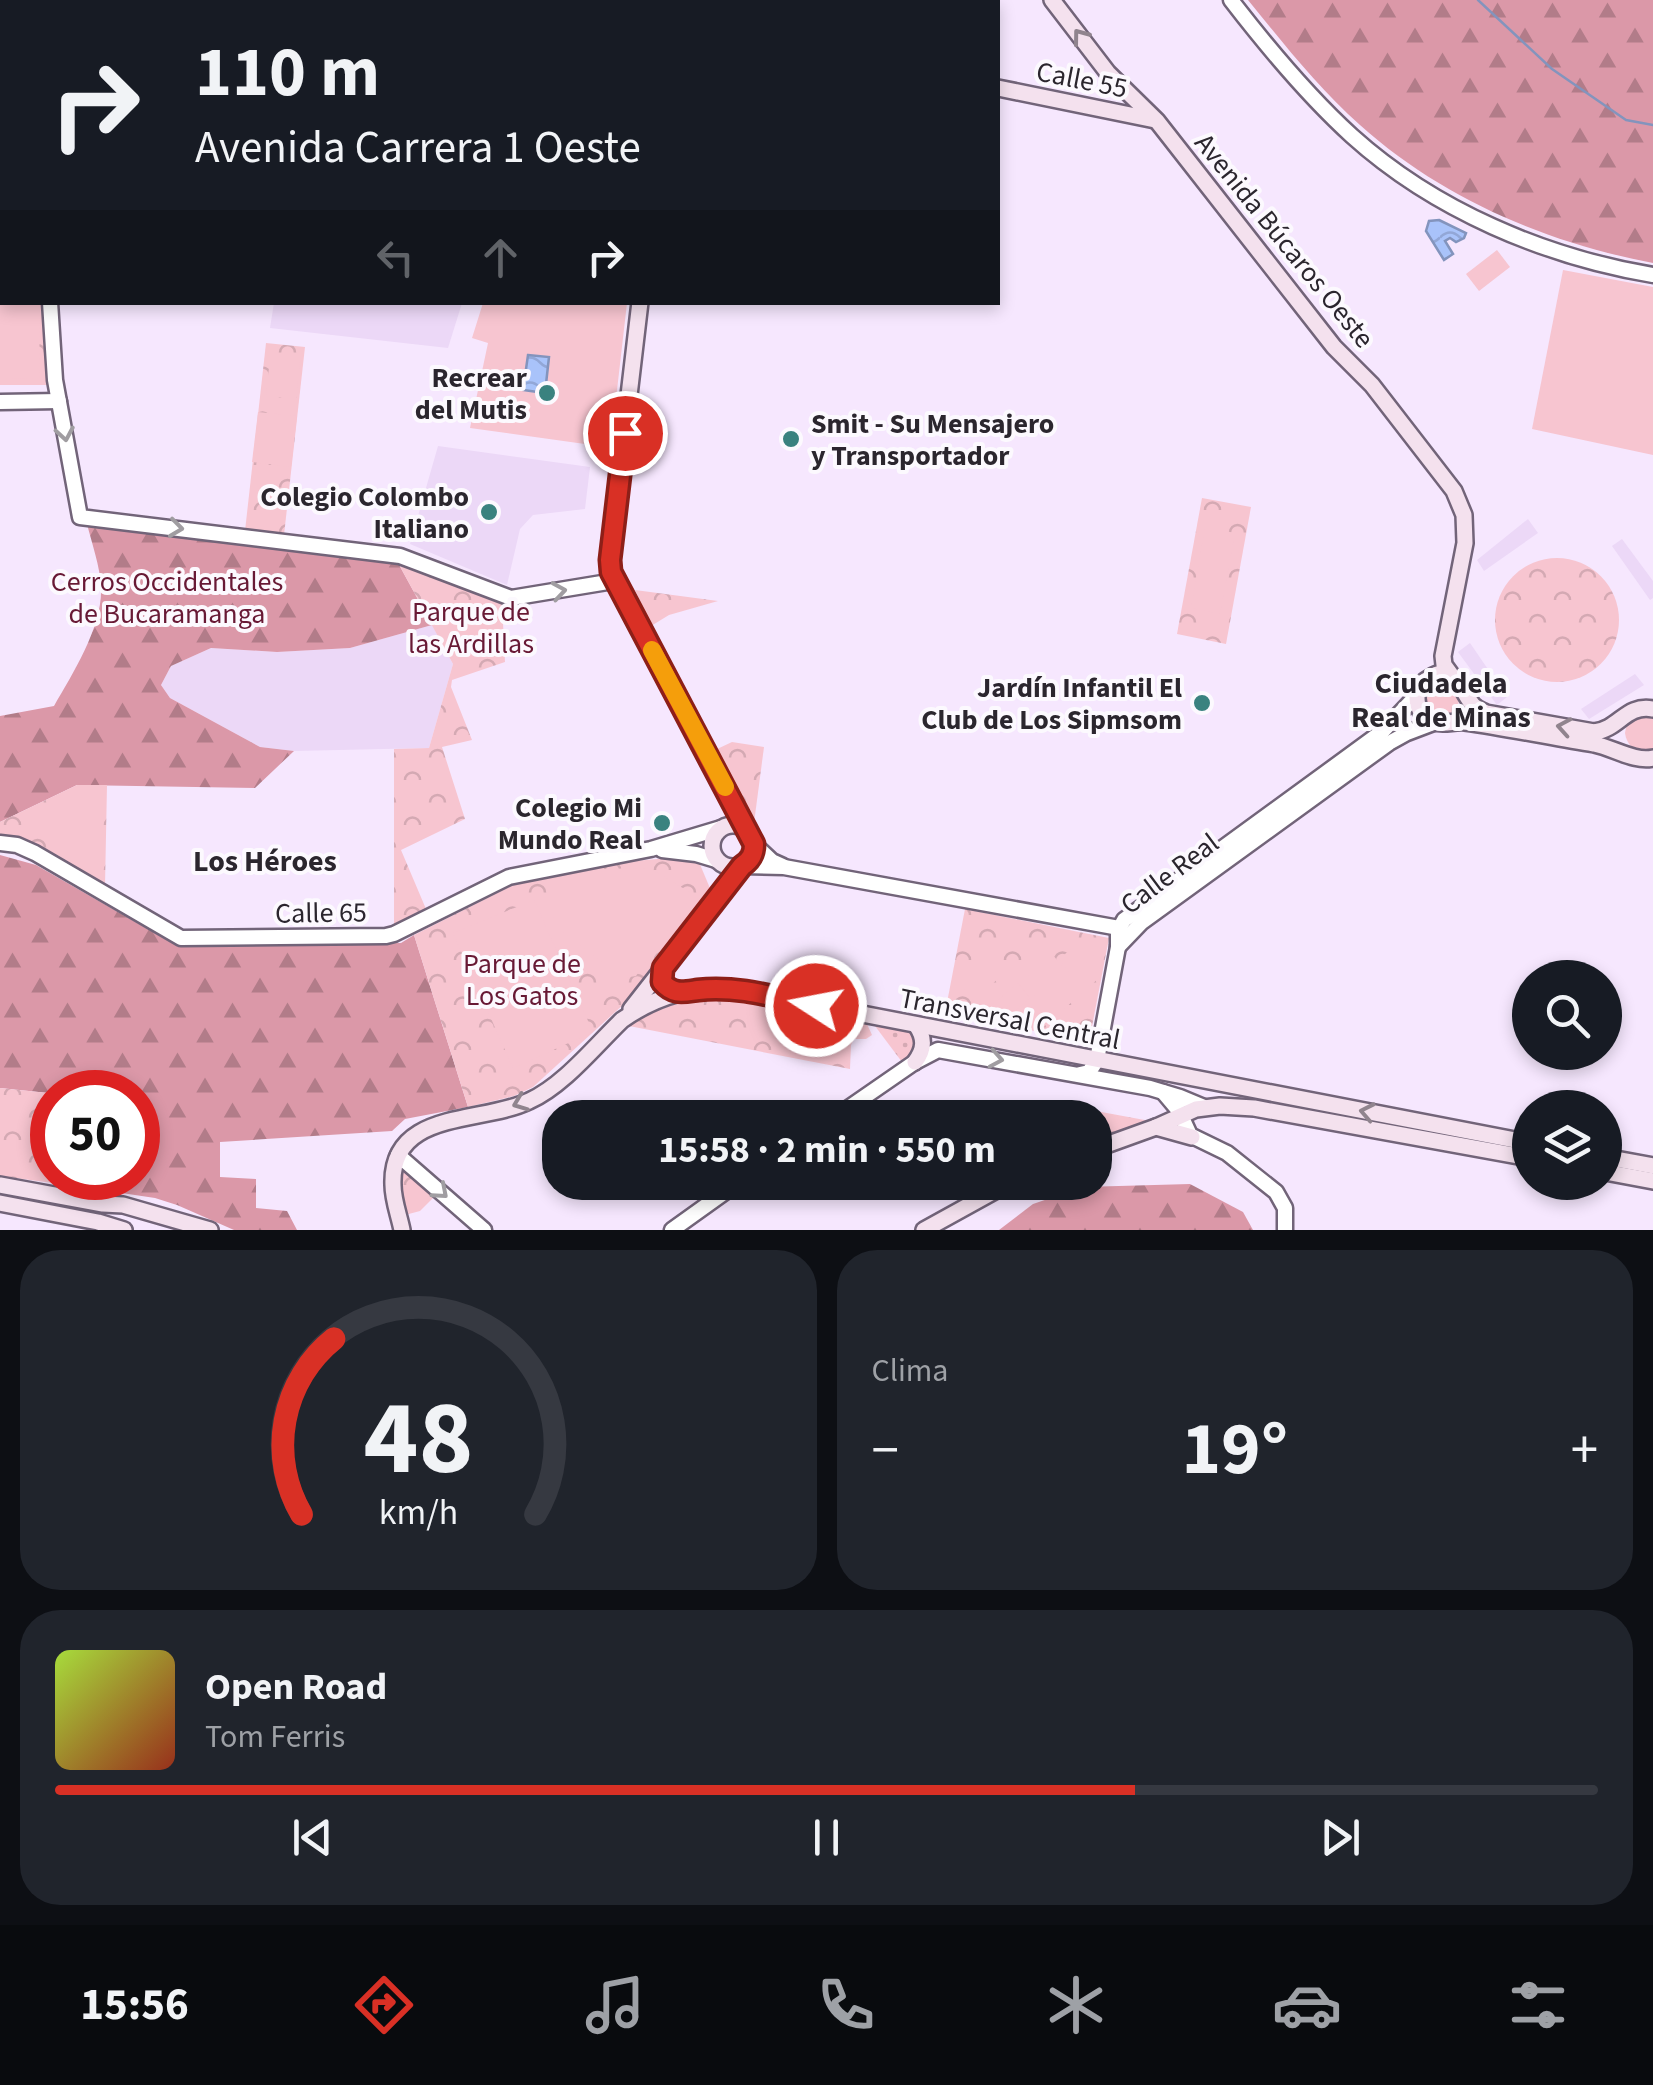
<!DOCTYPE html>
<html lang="es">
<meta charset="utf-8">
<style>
:root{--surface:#171b24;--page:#20242c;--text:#f1f3f6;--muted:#9ea1a6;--line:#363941;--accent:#d93025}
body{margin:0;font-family:"Source Sans 3",sans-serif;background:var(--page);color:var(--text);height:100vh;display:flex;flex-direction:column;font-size:38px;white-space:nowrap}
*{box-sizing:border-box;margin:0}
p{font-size:32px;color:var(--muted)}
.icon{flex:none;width:55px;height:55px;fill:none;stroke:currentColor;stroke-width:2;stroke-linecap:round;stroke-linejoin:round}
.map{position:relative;height:1230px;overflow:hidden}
.panel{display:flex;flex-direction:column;gap:20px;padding:20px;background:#0d0f14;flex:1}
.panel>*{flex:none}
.hud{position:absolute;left:0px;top:0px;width:1000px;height:305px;box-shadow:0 5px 15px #0003;background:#171b24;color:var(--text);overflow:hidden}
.controls{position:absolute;left:1512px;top:960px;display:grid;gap:20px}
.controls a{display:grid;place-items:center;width:110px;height:110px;border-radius:50%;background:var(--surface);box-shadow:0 5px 15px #0003;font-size:50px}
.speed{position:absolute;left:30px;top:1070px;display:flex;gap:20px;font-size:50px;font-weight:700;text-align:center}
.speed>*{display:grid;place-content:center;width:130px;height:130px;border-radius:50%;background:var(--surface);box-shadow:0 5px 15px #0003;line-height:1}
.speed .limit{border:15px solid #d22;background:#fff;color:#111}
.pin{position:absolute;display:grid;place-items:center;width:85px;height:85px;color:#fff;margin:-42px;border:5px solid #fff;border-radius:50%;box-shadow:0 2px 10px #0007}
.me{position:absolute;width:110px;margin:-55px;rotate:281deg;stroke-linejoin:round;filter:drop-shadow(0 0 8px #0008)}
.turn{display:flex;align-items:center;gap:35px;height:210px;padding:0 30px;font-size:45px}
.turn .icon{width:130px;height:130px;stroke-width:2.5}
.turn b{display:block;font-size:70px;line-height:85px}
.lanes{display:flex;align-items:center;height:95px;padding:0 30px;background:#0003;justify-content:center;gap:50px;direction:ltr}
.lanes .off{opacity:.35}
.big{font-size:75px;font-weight:700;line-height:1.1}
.panel .tile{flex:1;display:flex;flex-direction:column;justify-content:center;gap:15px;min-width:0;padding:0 35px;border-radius:40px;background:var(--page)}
.panel .dial{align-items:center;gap:0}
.dial svg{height:260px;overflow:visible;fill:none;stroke:var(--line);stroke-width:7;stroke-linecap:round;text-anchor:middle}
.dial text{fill:var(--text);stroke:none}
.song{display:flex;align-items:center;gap:30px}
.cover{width:120px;height:120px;border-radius:15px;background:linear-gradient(135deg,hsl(80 70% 55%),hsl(10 70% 35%))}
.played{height:10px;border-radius:5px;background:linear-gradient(90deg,var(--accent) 70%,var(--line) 70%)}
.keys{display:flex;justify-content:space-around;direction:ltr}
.heat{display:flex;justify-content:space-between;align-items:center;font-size:55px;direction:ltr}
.panel .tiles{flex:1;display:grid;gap:20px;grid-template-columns:1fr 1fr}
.tile:last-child{grid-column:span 2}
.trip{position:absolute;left:542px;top:1100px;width:570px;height:100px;border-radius:40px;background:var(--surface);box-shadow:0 5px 15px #0003;font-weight:700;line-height:100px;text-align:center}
.dock{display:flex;height:160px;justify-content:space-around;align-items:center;background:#090b0e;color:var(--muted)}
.dock .icon{width:70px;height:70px}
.dock .selected{color:var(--accent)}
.dock b{font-size:45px;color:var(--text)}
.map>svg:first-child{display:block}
</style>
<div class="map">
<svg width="1653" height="1230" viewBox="0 0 1653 1230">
<defs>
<pattern id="grass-tufts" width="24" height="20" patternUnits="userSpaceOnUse" patternTransform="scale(2.5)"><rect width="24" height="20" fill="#f7c5d0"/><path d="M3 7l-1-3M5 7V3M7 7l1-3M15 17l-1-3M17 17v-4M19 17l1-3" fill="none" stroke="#d4a9b3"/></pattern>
<pattern id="forest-firs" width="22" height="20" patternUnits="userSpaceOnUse" patternTransform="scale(2.5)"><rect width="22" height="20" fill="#db98a8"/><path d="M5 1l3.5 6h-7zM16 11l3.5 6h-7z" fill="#b27c89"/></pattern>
<pattern id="park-crowns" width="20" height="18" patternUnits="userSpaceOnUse" patternTransform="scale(2.5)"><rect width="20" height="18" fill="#f7c5d0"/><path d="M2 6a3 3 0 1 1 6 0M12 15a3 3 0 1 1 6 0" fill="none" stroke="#d4a9b3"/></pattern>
<pattern id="garden-dots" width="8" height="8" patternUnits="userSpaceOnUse" patternTransform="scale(2.5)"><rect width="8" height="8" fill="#f7c5d0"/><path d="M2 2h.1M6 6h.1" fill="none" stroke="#d4a9b3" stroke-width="1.8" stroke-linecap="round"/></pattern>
<pattern id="water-waves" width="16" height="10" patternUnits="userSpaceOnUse" patternTransform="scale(2.5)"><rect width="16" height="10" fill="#a9c3fa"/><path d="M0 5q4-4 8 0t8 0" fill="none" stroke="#92a7d7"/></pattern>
</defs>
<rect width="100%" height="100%" fill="#f6e7fe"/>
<!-- built -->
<g fill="#ecd8f7">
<path d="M274 303V302L462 303 448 348 270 328Z"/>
<path d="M438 446 590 467 585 509 533 515 520 529 507 585 410 544Z"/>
<path d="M1528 519 1538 533 1484 571 1477 560Z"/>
<path d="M1622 539 1653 581V598L1650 600 1612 546Z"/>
<path d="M432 625 453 664 429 748 294 751 260 747 170 698 161 685 171 666 211 648 277 652 350 648Z"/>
<path d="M1470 643 1507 697 1497 705 1458 652Z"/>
<path d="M1635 674 1644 685 1589 719 1581 709Z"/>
</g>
<!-- grass -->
<g fill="url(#grass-tufts)">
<circle cx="1442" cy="699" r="17"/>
<path d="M1647 715 1653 717V750C1639 755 1627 748 1625 733 1627 719 1634 717 1647 715Z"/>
</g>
<!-- forest -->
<g fill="url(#forest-firs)">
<path d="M1248 0H1653V263C1547 243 1441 198 1360 125 1318 88 1283 43 1248 0Z"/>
<path d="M87 524 397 561 432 625 350 648 277 652 211 648 171 666 161 685 170 698 260 747 294 751 255 788 77 785 0 822V716L54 706C73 673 103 626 101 587 100 566 92 544 87 524Z"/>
<path d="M0 855 36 865 179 947 401 943 414 935 468 1107 405 1119 392 1131 220 1142V1177L256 1179V1208L287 1211 297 1230H234L177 1205 155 1198 68 1185 64 1178H138V1092H52V1158L45 1145 48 1093 0 1088Z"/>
<path d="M1190 1184 1243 1212 1253 1230H999L1033 1204 1083 1187Z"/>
</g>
<!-- park -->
<g fill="url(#park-crowns)">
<path d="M0 283H2V302L44 303 48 385H0Z"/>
<path d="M266 343 305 347 284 535 245 531Z"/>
<path d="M1202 498 1251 507 1226 644 1177 634Z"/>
<circle cx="1557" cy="620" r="62"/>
<path d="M397 561 502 604 505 662 452 680 451 687 472 740 442 747 465 819 401 850 426 909 394 924V749L429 748 453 664Z"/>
<path d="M635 590 718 601 669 615 651 626Z"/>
<path d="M732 742 764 747 754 823 715 750Z"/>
<path d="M77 785H107L105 886 24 840 0 835V822Z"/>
<path d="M669 858 699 862 712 893 624 1004 533 1087 514 1096 468 1107 414 935 513 885 600 864Z"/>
<path d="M965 909 1109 938 1089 1042 945 1013Z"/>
<path d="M712 996 745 998 867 1024 872 1035 866 1039H854L851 1045 850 1069 629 1026C656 1008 681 1002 712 996Z"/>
<path d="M0 1088 48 1093 45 1145 52 1158V1178H64L68 1185 0 1176Z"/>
<path d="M1096 1111 1150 1121 1095 1141Z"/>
<path d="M402 1165 436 1195 420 1211 405 1215 399 1179Z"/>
</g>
<!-- garden -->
<path fill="url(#garden-dots)" d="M875 1026 917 1033 916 1052 902 1062Z"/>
<!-- pitch -->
<g fill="#f7c5d0">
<path d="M1497 250 1510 267 1479 291 1466 274Z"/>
<path d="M1563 270 1653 287V455L1532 429Z"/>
<path d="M0 292H2V302L40 303 39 379 0 378Z"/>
<path d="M483 303H627L613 425 592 445 470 428 488 343 472 338Z"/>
<path d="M270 358 300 361 296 399 266 396Z"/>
<path d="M258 412 297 416 291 467 252 462Z"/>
<path d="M1205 527 1235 533 1220 614 1191 608Z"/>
<path d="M77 785H103V855H49V806H77Z"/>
<path d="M649 868 693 894 636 976 623 978 559 929 551 912 596 869Z"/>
<path d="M534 900 593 1032 513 1068 453 933Z"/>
<path d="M1089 934 1102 948 1086 962 1099 978 1038 1032 1025 1017 1071 975 1059 959Z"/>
<path d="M1053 955 1065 970 1035 996 1022 981Z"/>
<path d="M991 960 1004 974 973 1000 961 985Z"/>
<path d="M1018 983 1030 998 1000 1024 987 1009Z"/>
</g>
<!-- water -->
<g fill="url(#water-waves)" stroke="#8394bd" stroke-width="2.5">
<path d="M1439 220 1466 233 1464 238 1456 242 1450 238 1445 241 1453 254 1444 260 1426 231 1429 221Z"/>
<path d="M528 355 549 357 545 393 523 390Z"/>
</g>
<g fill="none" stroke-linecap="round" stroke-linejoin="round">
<!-- stream -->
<path stroke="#8394bd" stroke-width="2.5" d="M1478 0 1552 69 1626 120 1653 125"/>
<defs>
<g id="tertiary">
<path d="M175 0 196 2"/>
<path d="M1231 0C1268 48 1307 95 1352 136 1434 210 1545 257 1653 275"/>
<path d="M115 2 116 0"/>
<path d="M50 302 55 380 80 517 400 556 511 598 614 581"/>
<path d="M0 402 59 401"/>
<path d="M0 843 17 845 35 853 181 938 386 936 394 934 509 877 651 849 721 828"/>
<path d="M754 844 772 861 783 866"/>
<path d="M662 850 696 854 716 860"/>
<path d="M743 866 784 867 1119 928"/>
<path d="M1118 947 1142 922 1389 743 1407 733 1436 722"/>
<path d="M1080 1074 1089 1072 1097 1060 1118 947V931L1124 920 1383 731 1417 695"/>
<path d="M1163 1092 1179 1111 1190 1135 1227 1153 1276 1192 1285 1208V1230"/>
<path d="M834 1118 915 1062 938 1050 1150 1088 1180 1097 1204 1107"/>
<path d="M398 1155 484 1230"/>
<path d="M672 1230 739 1182"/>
</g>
<g id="secondary">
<path d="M1052 0 1108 73 1157 121 1334 347 1372 385 1454 491 1464 515 1465 543 1443 656 1444 665 1452 676"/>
<path d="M718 2H752"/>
<path d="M812 2 816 0"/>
<path d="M871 2 872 0"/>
<path d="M998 88 1155 120"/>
<path d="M640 302 609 565 614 581 752 837"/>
<path d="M1653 709C1625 704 1620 729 1594 732L1486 713C1480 710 1478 710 1473 705 1461 692 1455 660 1428 679 1421 683 1417 690 1417 698 1417 709 1424 718 1434 722 1444 725 1454 721 1465 722 1508 728 1551 737 1594 744 1614 748 1634 762 1653 758"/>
<circle cx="733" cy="846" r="21"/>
<path d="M631 1009 743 866"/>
<path d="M915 1062C925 1049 925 1038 916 1025"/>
<path d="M1156 1127 1192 1137"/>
<path d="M1095 1149 1156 1127 1196 1109 1220 1106 1254 1108 1530 1158"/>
<path d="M1605 1157 1653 1166"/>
<path d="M1605 1172 1653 1181"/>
<path d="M0 1185 103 1204 123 1205 210 1230"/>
<path d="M0 1203 98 1222 124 1230"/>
<path d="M402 1230C399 1215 393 1200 393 1185 390 1109 482 1124 529 1101 563 1086 595 1046 622 1020 655 997 692 985 733 989L1530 1143"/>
<path d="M924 1230 1011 1182"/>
</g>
</defs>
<!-- tertiary casing -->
<use href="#tertiary" stroke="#726479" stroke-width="19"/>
<!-- secondary casing -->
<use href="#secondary" stroke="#726479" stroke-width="20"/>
<!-- tertiary -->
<use href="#tertiary" stroke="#fff" stroke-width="14"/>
<!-- secondary -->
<use href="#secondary" stroke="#f4e1ee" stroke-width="15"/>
</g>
<!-- one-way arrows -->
<defs><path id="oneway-chevron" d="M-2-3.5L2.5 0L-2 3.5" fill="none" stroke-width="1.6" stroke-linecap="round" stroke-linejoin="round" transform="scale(2.5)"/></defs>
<g stroke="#90848e">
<use href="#oneway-chevron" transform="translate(1080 36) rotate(-127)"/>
<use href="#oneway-chevron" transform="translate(1564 727) rotate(-170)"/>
<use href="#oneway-chevron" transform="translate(520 1103) rotate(159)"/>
<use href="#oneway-chevron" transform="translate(1367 1112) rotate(-169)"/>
</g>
<g stroke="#a09da1">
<use href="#oneway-chevron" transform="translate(65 434) rotate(80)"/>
<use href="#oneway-chevron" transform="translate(176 528) rotate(7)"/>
<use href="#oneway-chevron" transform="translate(559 591) rotate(-9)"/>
<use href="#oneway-chevron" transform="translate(996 1059) rotate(10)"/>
<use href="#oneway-chevron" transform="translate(441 1192) rotate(41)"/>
</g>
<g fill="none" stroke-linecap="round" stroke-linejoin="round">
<defs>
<path id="route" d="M625 433 610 560 611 572 754 844C754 854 751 860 742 866L663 968 662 982C673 995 683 992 698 990 737 985 778 998 816 1006"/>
</defs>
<!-- route casing -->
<use href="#route" stroke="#8d1f18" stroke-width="25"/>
<!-- route -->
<use href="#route" stroke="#d93025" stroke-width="18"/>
<!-- slow -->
<path stroke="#f59e0b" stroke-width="18" d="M652 650 725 787"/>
</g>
<!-- markers -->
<g fill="#3a827f" stroke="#fcf9fe" stroke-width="4">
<circle cx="547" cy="393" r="10"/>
<circle cx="791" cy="439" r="10"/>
<circle cx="489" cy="512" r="10"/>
<circle cx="1202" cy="703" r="10"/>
<circle cx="662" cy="823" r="10"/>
</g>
<g text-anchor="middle" stroke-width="8" stroke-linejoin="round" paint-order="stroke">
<!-- street labels -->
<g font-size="28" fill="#2b262e" stroke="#fcf9fe">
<text transform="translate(1082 79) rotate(11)" y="10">Calle 55</text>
<text transform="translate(1285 240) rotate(51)" y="10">Avenida Búcaros Oeste</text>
<text transform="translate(1169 873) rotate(-37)" y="10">Calle Real</text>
<text transform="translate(321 912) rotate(-1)" y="10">Calle 65</text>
<text transform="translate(1010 1018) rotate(11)" y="10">Transversal Central</text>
</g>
<!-- poi labels -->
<g font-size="28" font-weight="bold" fill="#2b262e" stroke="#fcf9fe" text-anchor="end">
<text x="527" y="387">Recrear<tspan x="527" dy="32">del Mutis</tspan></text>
<text x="811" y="433" text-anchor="start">Smit - Su Mensajero<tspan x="811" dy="32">y Transportador</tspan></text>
<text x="469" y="506">Colegio Colombo<tspan x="469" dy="32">Italiano</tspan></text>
<text x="1182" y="697">Jardín Infantil El<tspan x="1182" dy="32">Club de Los Sipmsom</tspan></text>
<text x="642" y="817">Colegio Mi<tspan x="642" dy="32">Mundo Real</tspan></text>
</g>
<!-- park labels -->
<g font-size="28" fill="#681935" stroke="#fcf9fe">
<text x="167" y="591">Cerros Occidentales<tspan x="167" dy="32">de Bucaramanga</tspan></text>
<text x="471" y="621">Parque de<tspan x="471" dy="32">las Ardillas</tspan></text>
<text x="522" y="973">Parque de<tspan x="522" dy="32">Los Gatos</tspan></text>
</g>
<!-- neighbourhood labels -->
<g font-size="30" font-weight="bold" fill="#2b262e" stroke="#fcf9fe">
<text x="1441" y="693">Ciudadela<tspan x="1441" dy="34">Real de Minas</tspan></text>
<text x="265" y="871">Los Héroes</text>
</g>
</g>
</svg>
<div class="controls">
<a><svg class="icon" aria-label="search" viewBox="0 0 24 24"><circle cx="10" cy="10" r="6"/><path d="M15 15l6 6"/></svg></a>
<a><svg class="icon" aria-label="layers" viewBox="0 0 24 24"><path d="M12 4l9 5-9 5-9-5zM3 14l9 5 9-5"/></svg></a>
</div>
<div class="speed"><div class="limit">50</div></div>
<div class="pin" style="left:625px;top:433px;background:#d93025"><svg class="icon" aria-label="arrive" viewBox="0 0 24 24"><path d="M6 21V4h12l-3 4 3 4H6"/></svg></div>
<svg class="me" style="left:816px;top:1006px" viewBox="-20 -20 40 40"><circle r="17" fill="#d93025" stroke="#fff" stroke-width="3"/><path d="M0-11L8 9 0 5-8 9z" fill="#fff"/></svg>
<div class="trip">15:58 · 2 min · 550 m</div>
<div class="hud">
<div class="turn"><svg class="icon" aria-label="right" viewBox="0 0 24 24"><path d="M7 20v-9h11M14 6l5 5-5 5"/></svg><div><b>110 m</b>Avenida Carrera 1 Oeste</div></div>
<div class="lanes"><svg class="icon off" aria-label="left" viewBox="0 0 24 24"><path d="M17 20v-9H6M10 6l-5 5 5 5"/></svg><svg class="icon off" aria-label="ahead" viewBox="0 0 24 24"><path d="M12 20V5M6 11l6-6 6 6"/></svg><svg class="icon" aria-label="right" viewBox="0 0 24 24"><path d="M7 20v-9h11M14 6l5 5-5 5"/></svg></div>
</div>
</div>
<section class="panel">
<div class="tiles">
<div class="tile dial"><svg viewBox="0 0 100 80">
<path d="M14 69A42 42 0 1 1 86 69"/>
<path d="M14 69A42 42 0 0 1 24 15" stroke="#d93025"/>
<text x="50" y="56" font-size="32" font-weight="700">48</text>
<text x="50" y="72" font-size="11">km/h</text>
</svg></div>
<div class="tile"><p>Clima</p>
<div class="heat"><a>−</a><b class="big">19°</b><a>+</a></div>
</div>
<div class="tile">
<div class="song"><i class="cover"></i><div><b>Open Road</b><p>Tom Ferris</p></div></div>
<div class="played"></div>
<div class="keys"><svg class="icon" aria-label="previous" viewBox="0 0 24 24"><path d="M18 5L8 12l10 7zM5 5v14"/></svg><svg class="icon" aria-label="pause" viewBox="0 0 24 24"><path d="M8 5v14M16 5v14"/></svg><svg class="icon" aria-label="next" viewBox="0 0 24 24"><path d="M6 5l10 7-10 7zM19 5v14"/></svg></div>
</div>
</div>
</section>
<nav class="dock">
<b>15:56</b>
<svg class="icon selected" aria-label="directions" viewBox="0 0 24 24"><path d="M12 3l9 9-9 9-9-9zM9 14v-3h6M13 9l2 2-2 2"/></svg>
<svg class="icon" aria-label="music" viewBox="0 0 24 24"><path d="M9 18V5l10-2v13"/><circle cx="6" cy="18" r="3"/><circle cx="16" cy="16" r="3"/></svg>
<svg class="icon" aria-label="phone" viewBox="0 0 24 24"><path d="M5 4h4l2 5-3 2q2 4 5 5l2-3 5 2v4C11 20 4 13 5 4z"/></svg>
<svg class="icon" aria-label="climate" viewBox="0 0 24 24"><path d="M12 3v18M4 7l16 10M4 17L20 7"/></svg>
<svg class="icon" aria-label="car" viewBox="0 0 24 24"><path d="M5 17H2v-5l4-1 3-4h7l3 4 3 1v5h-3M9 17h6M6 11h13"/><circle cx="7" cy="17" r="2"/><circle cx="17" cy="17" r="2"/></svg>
<svg class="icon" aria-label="filters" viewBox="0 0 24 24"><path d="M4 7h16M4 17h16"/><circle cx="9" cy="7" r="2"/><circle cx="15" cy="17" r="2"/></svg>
</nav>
